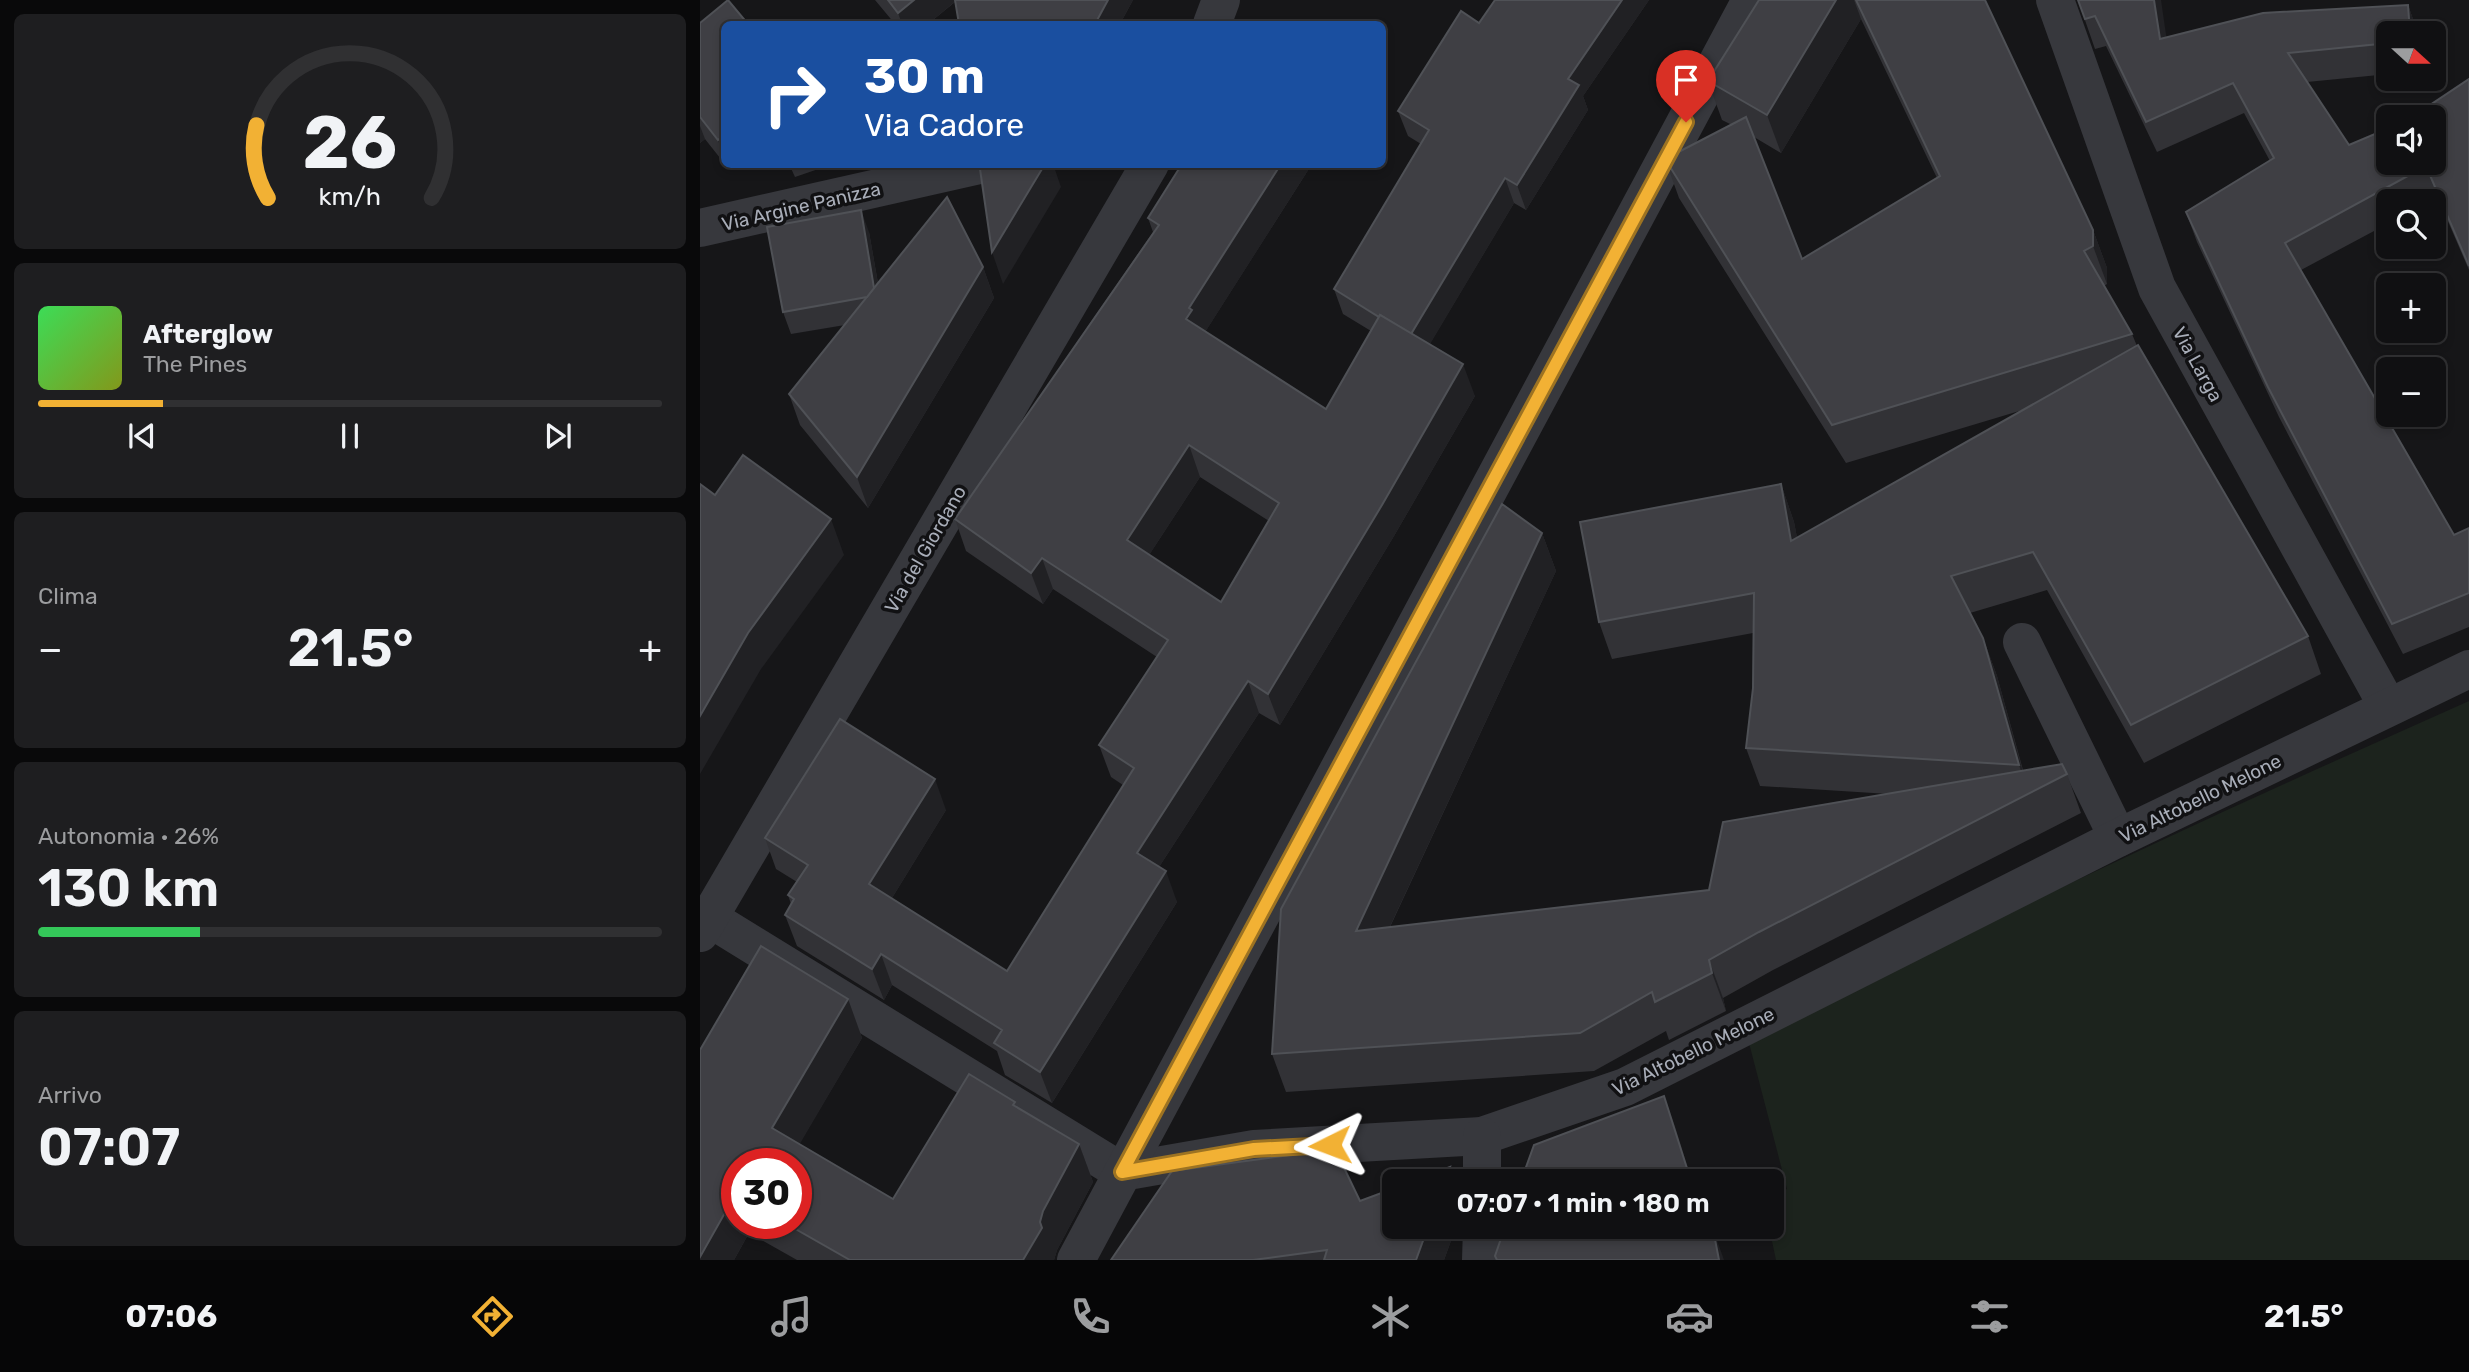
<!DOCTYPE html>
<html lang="it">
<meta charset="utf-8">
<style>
:root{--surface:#101012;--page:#1e1e20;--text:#f1f3f6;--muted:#9c9d9f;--line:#303032;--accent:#f2b134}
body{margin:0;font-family:Rubik,sans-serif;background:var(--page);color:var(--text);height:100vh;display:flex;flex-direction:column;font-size:26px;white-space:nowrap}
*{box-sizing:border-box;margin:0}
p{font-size:23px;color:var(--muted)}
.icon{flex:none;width:38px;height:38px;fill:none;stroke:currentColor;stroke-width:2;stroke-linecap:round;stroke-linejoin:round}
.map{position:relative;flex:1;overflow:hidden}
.side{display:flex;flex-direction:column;gap:14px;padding:14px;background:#09090a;width:700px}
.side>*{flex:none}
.top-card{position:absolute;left:21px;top:21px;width:665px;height:147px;border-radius:10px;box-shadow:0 4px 10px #0003,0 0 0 2px var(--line);background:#1a4fa0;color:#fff;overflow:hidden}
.needle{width:46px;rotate:111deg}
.controls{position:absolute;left:1676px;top:21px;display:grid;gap:14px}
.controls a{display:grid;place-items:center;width:70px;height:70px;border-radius:10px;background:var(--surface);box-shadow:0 4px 10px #0003,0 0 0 2px var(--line);font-size:35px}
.speed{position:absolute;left:21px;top:1148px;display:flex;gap:14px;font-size:35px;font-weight:700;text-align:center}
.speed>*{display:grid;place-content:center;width:91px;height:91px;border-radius:50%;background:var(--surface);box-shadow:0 4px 10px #0003,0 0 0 2px var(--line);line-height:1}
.speed .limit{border:10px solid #d22;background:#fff;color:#111}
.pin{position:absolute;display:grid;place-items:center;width:60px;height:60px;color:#fff;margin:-72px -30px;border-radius:50% 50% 50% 0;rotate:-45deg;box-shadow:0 0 7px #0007}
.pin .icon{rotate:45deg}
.me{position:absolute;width:77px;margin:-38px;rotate:267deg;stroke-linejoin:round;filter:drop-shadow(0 0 5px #0008)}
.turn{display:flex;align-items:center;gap:24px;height:147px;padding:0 28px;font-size:32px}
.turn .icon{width:91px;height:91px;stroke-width:2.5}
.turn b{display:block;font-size:49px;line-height:60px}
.big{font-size:52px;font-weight:600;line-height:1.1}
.side .card{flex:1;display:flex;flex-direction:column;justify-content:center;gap:10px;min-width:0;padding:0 24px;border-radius:10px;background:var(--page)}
.side .dial{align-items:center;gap:0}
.dial svg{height:182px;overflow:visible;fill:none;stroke:var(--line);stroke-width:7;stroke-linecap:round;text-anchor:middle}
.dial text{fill:var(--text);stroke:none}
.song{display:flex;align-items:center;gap:21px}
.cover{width:84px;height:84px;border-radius:10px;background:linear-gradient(135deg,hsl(130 70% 55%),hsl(70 70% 35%))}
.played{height:7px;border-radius:4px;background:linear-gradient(90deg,var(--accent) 20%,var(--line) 20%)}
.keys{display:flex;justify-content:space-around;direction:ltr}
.heat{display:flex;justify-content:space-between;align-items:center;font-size:38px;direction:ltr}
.charge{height:10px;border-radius:5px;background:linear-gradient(90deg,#34c759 26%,var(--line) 0)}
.trip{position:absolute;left:682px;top:1169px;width:402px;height:70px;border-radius:10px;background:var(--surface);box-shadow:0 4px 10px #0003,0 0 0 2px var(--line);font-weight:600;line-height:70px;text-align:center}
.dock{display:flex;height:112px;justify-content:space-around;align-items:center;background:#060607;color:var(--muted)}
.dock .icon{width:49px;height:49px}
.dock .on{color:var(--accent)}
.dock b{font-size:32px;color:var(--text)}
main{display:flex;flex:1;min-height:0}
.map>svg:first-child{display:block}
</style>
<main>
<section class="side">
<div class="card dial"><svg viewBox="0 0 100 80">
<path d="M14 69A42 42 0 1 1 86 69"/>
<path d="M14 69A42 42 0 0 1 9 37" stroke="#f2b134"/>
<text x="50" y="56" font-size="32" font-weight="700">26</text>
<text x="50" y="72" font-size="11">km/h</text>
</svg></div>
<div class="card">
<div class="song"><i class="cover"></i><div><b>Afterglow</b><p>The Pines</p></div></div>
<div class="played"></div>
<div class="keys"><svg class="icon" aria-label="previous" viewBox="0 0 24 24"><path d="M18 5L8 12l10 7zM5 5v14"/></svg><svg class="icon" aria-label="pause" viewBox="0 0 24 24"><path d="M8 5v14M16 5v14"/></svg><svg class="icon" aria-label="next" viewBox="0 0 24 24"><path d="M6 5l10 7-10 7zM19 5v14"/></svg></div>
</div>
<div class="card"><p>Clima</p>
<div class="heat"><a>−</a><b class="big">21.5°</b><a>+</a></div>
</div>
<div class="card"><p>Autonomia · 26%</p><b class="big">130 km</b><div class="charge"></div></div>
<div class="card"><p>Arrivo</p><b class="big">07:07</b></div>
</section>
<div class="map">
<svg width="1769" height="1260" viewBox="0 0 1769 1260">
<rect width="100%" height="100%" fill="#161618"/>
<!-- green -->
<path fill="#1c231d" d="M1769 701V1260H1076L1069 1227H1073V1195L1087 1189 1049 1043C1284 920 1526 809 1769 701Z"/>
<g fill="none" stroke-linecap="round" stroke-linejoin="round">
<!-- minor -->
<g stroke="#37383d" stroke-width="38">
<path d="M1355 0 1457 288 1688 707"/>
<path d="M512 24 521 0"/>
<path d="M0 228 284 164"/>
<path d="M1322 642 1418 838"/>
<path d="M0 919 9 918 422 1172 554 1149 782 1136 925 1087 1418 838 1769 669"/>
<path d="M0 933 450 164"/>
<path d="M782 1181V1136"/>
<path d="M376 1260 1051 0"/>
<path d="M781 1260 782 1227"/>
</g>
</g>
<!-- wall -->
<g fill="#323236" fill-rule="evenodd">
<path d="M175 0H433L420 24H259L255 2 228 24H195Z"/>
<path d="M795 0H949L883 96 888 110 826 210 814 203 729 345 775 396 694 536 580 725 559 713 459 867 477 902 352 1103 305 1075 297 1051 192 985 184 1000 97 946 85 915 91 904 88 895 97 882 76 869 65 838 246 810 192 898 307 971 423 785 411 777 399 745 457 657 353 589 343 604 266 551 255 519 453 232 448 218 612 164 505 332 626 409 671 331 643 314 634 289 721 144 708 136 698 111 779 23ZM500 477 569 521 521 602 449 555Z"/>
<path d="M1059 0H1285L1393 230 1407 268V284L1404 286 1432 334 1437 346 1608 636 1621 674 1444 763 1347 590 1270 613 1283 638 1297 676 1323 770 1367 774 1381 813 1073 970 1023 998 1026 1011 969 1040 966 1031 894 1071 586 1092 572 1054 842 533 856 571 690 927 1009 890 1189 794 1060 786 1046 748 1053 688V633L912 659 899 622 1081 484 1094 522 1097 538 1326 409 1146 463 979 198 965 159 1032 125 1022 120 1008 81ZM1161 19 1237 178 1102 259 1054 137 1081 153Z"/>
<path d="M1378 0 1466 37 1708 5 1718 33H1689V74L1607 82 1649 145 1689 163 1769 79V270L1737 196 1728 201H1689V223L1601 270 1754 535 1769 528V627L1703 654 1579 417 1497 242 1486 212 1570 161 1544 113 1457 152 1406 46 1395 49Z"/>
<path d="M0 23 24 24V163L5 139 0 143Z"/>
<path d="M89 164H133L95 177Z"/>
<path d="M169 232 178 283 283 267 294 298 168 508 100 425 89 394 145 325 91 334 83 312Z"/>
<path d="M148 999 162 1038 99 1144 193 1199 316 1107 379 1144 393 1182 357 1250 354 1260H97L49 1233 34 1260H0V1050ZM37 1164 96 1223H37Z"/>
<path d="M660 1201 756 1227 744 1260H411Z"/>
</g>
<!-- shaded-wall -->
<g fill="#212124">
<path d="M214 0H257L228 24H202L198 13Z"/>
<path d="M408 0H433L420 24H395Z"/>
<path d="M922 0H949L883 96 888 110 826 210 817 185 868 79Z"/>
<path d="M1136 0H1154L1161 19 1081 153 1067 115Z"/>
<path d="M1454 0H1461L1471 69 1460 39Z"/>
<path d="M1708 5 1718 33H1710Z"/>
<path d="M0 126 5 139 0 143Z"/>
<path d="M24 135V157L18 140Z"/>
<path d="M345 164H353L361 187 303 284 292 252Z"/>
<path d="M581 164H612L502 337 486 319 489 308Z"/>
<path d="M805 178 814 203 720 361 710 336Z"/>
<path d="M161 210 169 232 184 318 176 296Z"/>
<path d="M1393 230 1407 268V284L1393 246Z"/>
<path d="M283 267 294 298 168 508 157 477Z"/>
<path d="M763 364 775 396 694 536 580 725 568 694Z"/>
<path d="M489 445 500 477 438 572 427 540Z"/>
<path d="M1081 484 1094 522 1105 579 1091 541Z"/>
<path d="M131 519 144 555 61 669 0 774V716L48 633Z"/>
<path d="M842 533 856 571 670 969 656 931Z"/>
<path d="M342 558 353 589 343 604 331 573Z"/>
<path d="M1283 638 1297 676 1329 794 1319 765Z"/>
<path d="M548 681 559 713 448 884 437 853Z"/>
<path d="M235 779 246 810 181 916 169 884Z"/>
<path d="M466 871 477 902 352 1103 340 1072Z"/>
<path d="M181 954 192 985 184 1000 172 969Z"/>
<path d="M1009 960 1023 998 1026 1011 1012 973Z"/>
<path d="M148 999 162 1038 88 1164 72 1128Z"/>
<path d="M964 1096 975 1126 992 1181H991Z"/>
<path d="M379 1144 393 1182 357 1250 354 1260H323L340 1222 343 1211Z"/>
<path d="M750 1167 756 1181H745Z"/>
<path d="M35 1195 37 1198V1223H46L49 1233 34 1260H0V1257Z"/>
<path d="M728 1227H756L744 1260H716Z"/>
<path d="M1013 1229 1024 1260H1019Z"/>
</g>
<!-- building -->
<g fill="#3f3f44" stroke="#4f5156" stroke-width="2" fill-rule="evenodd">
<path d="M28 0 48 24H24V135L18 140 0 117V23Z"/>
<path d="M188 0H214L198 13Z"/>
<path d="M255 0H408L395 24H259Z"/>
<path d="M795 0H922L868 79 879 85 817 185 805 178 711 334 680 315 679 317 634 289 729 130 698 111 761 11 779 23Z"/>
<path d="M1059 0H1136L1067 115 1008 81Z"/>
<path d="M1156 0H1285L1393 230V246L1384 251 1432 334 1132 425 965 159 1046 117 1102 259 1240 176Z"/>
<path d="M1378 0H1454L1460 39 1563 13 1708 5 1710 33H1689V43L1588 53 1649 145 1689 128V163H1734V117H1712L1769 79V266L1726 166 1585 243 1754 535 1769 528V593L1692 624 1568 387 1486 212 1574 158 1533 83 1446 122 1395 16 1385 19Z"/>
<path d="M306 164H345L292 252 280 169Z"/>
<path d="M482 164H581L489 308 492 310 486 319 626 409 680 315 763 364 682 505 568 694 548 681 437 853 466 871 340 1072 294 1043 302 1030 181 954 172 969 85 915 94 899 88 895 108 865 65 838 140 719 235 779 169 884 307 971 434 768 399 745 468 640 342 558 331 573 255 519 459 225 448 218ZM489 445 579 503 521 602 427 540Z"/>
<path d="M247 197 283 267 157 477 89 394Z"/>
<path d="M161 210 174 288 167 297 83 312 67 227Z"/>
<path d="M1438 345 1608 636 1431 725 1333 552 1251 576 1283 638 1319 765 1046 748 1053 688 1054 593 899 622 880 522 1081 484 1091 541Z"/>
<path d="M43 455 131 519 48 633 0 716V484L15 495Z"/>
<path d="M802 504 842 533 656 931 1009 890 1023 822 1362 764 1367 774 1059 932 1009 960 1012 973 955 1002 952 992 880 1033 572 1054 581 909Z"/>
<path d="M61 946 148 999 72 1128 193 1199 269 1074 315 1102 313 1105 379 1144 343 1211 340 1222 342 1228 323 1260H150L85 1223H96V1164H37V1196L35 1195 0 1257V1050Z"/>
<path d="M964 1096 991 1181H821L834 1145Z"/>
<path d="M635 1149 660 1201 695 1188V1227H728L716 1260H624L627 1250 553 1260H411L472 1171Z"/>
<path d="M750 1167 745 1181H713Z"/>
<path d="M805 1227H1005L1007 1231 1013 1229 1019 1260H797L795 1256Z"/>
</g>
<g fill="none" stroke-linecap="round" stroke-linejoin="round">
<defs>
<path id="route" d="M630 1145 554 1149 422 1172 986 122"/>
</defs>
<!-- route casing -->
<use href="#route" stroke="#9d7322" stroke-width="18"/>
<!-- route -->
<use href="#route" stroke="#f2b134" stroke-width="12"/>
</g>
<g text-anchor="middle" stroke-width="7" stroke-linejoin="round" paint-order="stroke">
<!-- street labels -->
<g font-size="19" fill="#a8adb8" stroke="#111113">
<text transform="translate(101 206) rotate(-13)" y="7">Via Argine Panizza</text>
<text transform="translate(1498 364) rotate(61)" y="7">Via Larga</text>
<text transform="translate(225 549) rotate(-60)" y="7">Via del Giordano</text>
<text transform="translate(1500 798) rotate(-26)" y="7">Via Altobello Melone</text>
<text transform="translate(993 1051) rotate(-26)" y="7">Via Altobello Melone</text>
</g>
</g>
</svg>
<div class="controls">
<a><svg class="needle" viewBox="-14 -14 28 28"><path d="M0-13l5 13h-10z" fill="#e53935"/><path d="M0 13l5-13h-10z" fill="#9c9d9f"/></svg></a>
<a><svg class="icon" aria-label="sound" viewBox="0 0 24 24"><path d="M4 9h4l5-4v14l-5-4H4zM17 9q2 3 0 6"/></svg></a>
<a><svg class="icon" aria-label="search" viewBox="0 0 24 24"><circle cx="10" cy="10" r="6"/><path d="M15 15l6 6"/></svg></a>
<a>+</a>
<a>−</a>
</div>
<div class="speed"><div class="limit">30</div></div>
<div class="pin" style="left:986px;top:122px;background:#d93025"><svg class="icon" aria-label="arrive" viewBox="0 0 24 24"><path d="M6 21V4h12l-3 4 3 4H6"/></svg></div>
<svg class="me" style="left:630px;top:1145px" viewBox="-20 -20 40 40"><path d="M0-17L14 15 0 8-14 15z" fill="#f2b134" stroke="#fff" stroke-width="4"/></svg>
<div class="trip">07:07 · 1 min · 180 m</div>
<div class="top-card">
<div class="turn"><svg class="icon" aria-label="right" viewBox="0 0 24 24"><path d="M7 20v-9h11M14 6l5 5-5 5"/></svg><div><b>30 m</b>Via Cadore</div></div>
</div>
</div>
</main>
<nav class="dock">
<b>07:06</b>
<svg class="icon on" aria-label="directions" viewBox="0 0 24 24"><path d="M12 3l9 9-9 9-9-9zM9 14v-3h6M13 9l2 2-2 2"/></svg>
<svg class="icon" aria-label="music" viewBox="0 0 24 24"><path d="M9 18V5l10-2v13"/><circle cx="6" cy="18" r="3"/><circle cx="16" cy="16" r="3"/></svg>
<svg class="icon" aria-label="phone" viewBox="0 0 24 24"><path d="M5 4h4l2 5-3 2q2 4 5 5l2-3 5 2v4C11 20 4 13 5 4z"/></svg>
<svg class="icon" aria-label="climate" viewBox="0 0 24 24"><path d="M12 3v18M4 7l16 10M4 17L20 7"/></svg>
<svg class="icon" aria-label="car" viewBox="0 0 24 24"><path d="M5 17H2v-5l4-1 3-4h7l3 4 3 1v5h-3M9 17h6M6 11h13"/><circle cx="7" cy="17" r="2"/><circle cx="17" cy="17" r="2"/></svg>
<svg class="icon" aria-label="filters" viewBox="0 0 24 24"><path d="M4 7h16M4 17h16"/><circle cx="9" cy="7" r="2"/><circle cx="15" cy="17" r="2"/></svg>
<b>21.5°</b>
</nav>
